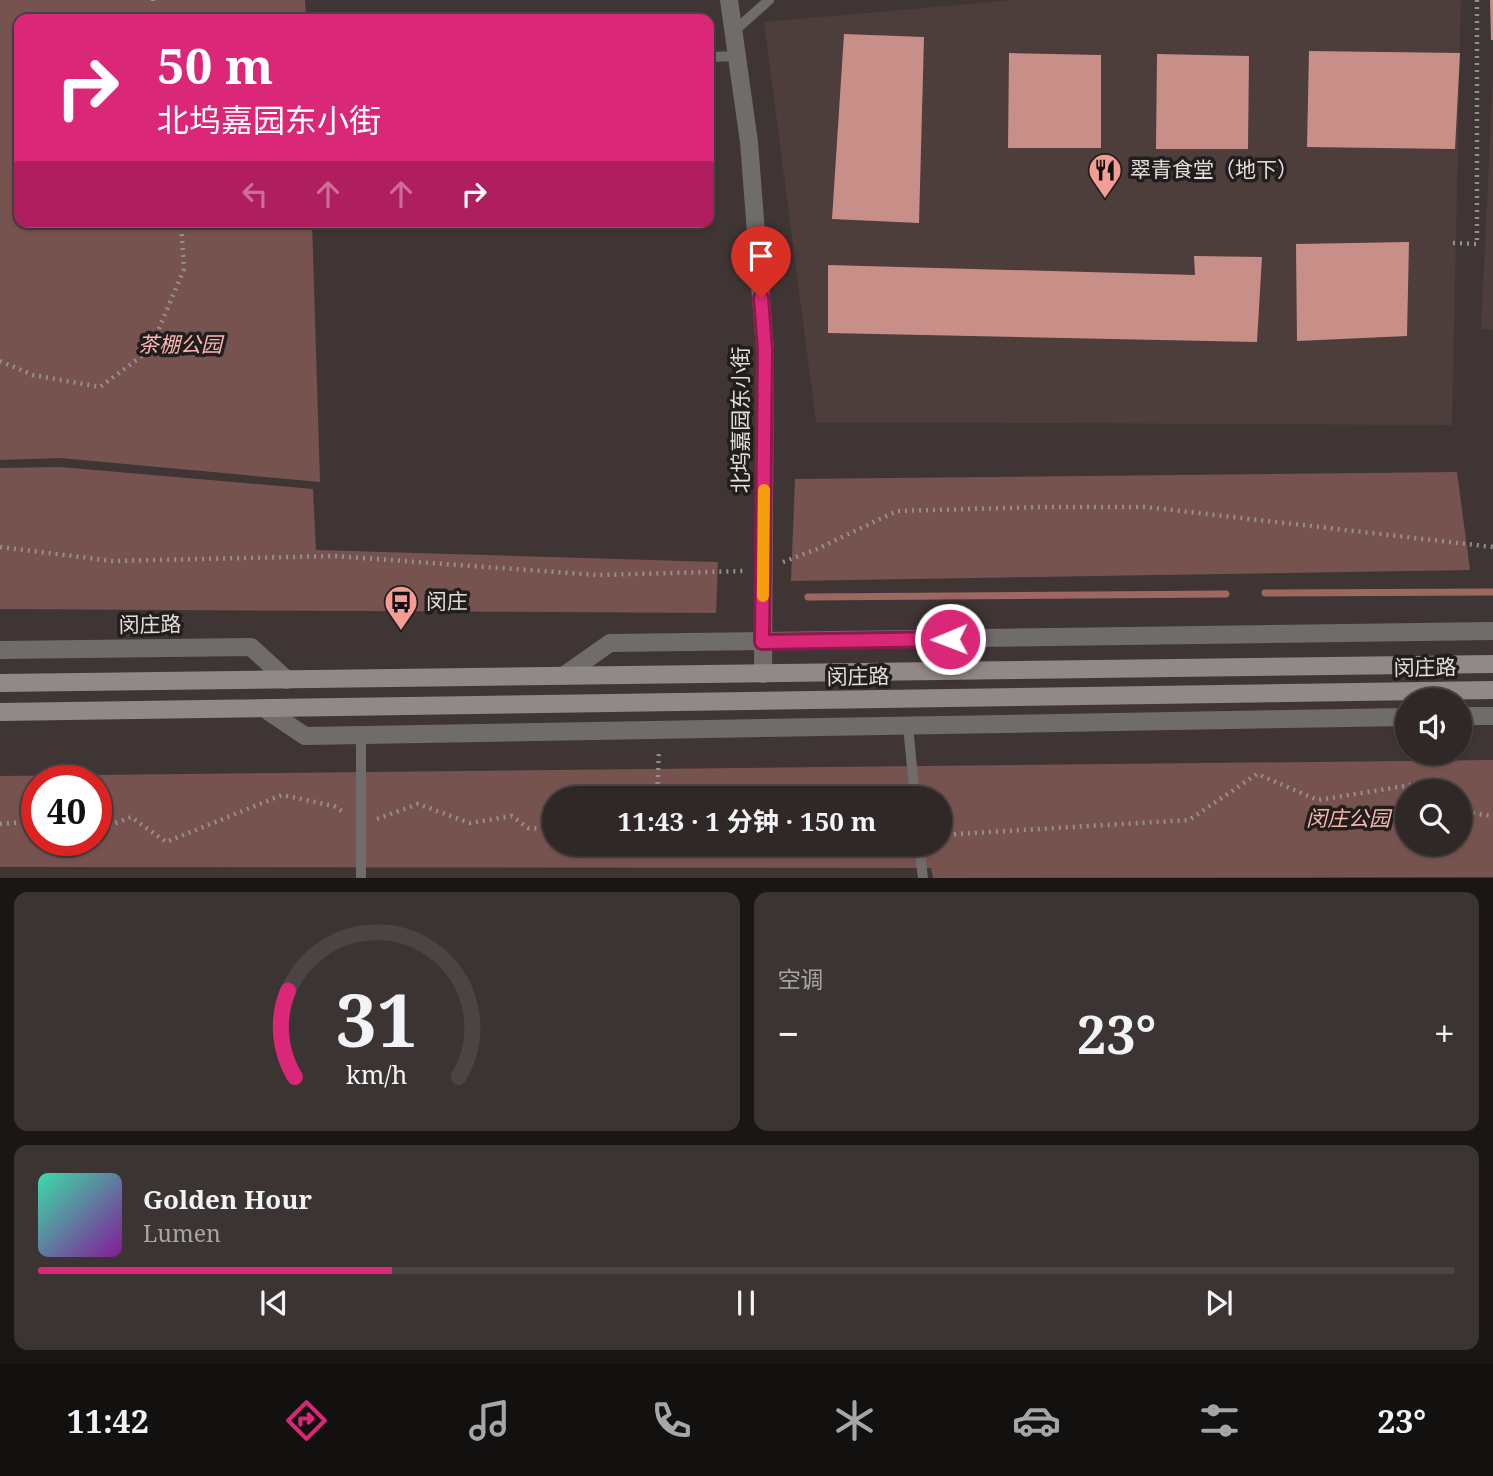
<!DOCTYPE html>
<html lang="zh">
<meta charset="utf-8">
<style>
:root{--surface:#2f2827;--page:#3b3433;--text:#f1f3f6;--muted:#a7a6a7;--line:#4a4444;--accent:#db2777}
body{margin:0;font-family:"Noto Serif","Noto Sans SC",serif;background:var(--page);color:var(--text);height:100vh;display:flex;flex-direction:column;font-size:26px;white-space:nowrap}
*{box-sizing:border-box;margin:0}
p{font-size:23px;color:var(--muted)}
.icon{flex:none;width:38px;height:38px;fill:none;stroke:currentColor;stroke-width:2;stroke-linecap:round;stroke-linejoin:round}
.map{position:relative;height:878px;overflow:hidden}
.drawer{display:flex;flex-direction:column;gap:14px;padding:14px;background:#1a1615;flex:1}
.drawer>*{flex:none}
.top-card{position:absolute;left:14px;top:14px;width:700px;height:214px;border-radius:14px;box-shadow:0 2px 5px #0004,0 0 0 2px var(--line);background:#db2777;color:#fff;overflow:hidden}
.fabs{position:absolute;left:1395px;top:688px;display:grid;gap:14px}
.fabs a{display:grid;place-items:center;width:77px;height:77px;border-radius:50%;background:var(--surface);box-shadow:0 2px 5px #0004,0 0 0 2px var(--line);font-size:35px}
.speed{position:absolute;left:21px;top:765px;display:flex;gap:14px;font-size:35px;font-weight:700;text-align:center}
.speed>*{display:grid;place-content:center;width:91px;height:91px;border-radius:50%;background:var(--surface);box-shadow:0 2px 5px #0004,0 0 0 2px var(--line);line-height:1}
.speed .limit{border:10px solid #d22;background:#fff;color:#111}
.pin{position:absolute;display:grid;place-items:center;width:60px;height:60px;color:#fff;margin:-72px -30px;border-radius:50% 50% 50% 0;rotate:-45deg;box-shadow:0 0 7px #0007}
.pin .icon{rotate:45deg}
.me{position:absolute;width:77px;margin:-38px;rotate:269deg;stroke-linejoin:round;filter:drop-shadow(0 0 5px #0008)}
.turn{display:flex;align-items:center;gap:24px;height:147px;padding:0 28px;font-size:32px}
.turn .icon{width:91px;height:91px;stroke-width:2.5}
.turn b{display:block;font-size:49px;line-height:60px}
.lanes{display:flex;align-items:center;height:66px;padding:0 28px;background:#0003;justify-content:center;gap:35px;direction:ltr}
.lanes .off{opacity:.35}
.big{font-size:52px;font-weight:700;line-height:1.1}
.drawer .tile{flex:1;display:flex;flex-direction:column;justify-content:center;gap:10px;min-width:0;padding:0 24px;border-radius:14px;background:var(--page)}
.drawer .dial{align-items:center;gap:0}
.dial svg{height:182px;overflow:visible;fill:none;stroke:var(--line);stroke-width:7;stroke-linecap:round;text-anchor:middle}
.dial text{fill:var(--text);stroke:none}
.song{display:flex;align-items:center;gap:21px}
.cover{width:84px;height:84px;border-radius:10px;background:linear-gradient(135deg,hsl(160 70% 55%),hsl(290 70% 35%))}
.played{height:7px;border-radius:4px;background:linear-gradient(90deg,var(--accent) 25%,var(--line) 25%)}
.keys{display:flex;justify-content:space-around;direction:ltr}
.heat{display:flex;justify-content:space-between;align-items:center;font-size:38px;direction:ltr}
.drawer .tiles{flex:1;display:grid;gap:14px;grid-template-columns:1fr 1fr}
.tile:last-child{grid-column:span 2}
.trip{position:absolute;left:542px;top:786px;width:410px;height:70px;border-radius:35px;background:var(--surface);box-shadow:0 2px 5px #0004,0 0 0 2px var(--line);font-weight:700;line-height:70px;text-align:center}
.tab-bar{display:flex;height:112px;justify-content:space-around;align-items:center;background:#131010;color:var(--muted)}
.tab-bar .icon{width:49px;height:49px}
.tab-bar .current{color:var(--accent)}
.tab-bar b{font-size:32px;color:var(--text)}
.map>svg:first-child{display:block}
</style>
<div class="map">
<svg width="1493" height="878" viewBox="0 0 1493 878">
<rect width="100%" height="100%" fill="#3f3534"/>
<!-- built -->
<g fill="#4d3d3b">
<path d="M1014 0H1461L1452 425 816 422 764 22Z"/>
<path d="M1493 74V330L1481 329Z"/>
</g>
<!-- green -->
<g fill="#775350" fill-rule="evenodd">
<path d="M0 0H305L306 19H19V222H312L320 482 60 458 0 460Z"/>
<path d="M60 467 313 489 316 550 718 562 716 613 0 609V468Z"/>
<path d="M1457 472 1470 570 791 581 795 479Z"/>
<path d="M1493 760V877L933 878 931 868 0 867V776ZM37 780H96V840H37ZM1407 791H1460V844H1407ZM555 798H940V844H555Z"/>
</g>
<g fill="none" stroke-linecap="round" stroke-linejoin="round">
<!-- stream -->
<g stroke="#9d6762" stroke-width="7">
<path d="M1265 593 1493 592"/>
<path d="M808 597 1226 594"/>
</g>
</g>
<!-- building -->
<g fill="#c88f89">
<path d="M1490 0H1493V40H1491Z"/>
<path d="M844 34 924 37 919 223 832 219Z"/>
<path d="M1309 51 1460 53 1455 149 1307 147Z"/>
<path d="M1009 53 1101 55V148H1008Z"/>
<path d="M1157 54 1249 56 1248 149H1156Z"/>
<path d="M1409 242 1407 336 1297 341 1296 244Z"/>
<path d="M1194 256 1262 257 1257 342 828 333V265L1195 275Z"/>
</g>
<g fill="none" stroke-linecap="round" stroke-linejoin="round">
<!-- path -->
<g stroke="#968e8d" stroke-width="4.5" stroke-dasharray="2 5" stroke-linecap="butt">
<path d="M153 0V1"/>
<path d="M1453 243 1477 244V0"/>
<path d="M0 361 33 375 100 387 150 350 184 269 181 222"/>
<path d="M0 547 113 561 334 556 597 575 744 571"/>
<path d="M783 562 817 549 897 511 1043 507H1146L1493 547"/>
<path d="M657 798 659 750"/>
<path d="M1460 809 1463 812 1493 816"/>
<path d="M377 819 418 804 470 823 512 816 528 828 555 829"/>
<path d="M0 824 37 821"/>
<path d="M96 831 131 817 166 842 282 795 334 806 345 813"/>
<path d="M940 835 1189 820 1257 774 1318 800 1424 783 1435 791"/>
</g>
<!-- service -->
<g stroke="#716c6c" stroke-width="10">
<path d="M733 32 769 0"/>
<path d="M709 57 737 56"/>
<path d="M908 726 915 798"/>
<path d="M919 844 923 878"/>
<path d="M361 878V735"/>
</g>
<!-- tertiary -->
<g stroke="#716c6c" stroke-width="18">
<path d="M729 0 749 142 765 350 763 674"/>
<path d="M0 650 251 647 287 680"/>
<path d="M563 676 610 643 1493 631"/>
<path d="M265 709 305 736 1407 717"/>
<path d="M1460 716H1493"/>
</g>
<!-- secondary -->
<g stroke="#918988" stroke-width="18">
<path d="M0 683 1493 664"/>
<path d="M0 712 1493 690"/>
</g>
</g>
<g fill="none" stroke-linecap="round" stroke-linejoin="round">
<defs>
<path id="route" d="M761 298 765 350 762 642 950 639"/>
</defs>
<!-- route casing -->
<use href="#route" stroke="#8e194d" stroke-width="18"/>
<!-- route -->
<use href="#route" stroke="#db2777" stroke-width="12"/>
<!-- slow -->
<path stroke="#f59e0b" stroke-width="12" d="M763 596 764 490"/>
</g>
<!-- icons -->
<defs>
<symbol id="restaurant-pin" viewBox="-11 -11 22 30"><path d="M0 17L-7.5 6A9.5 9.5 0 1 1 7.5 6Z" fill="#f59c94" stroke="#221e1e"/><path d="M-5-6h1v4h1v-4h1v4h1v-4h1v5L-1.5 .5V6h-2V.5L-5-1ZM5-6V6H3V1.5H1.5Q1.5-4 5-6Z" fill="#111"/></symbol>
<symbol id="bus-pin" viewBox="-11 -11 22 30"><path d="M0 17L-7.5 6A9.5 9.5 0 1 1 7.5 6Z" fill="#f59c94" stroke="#221e1e"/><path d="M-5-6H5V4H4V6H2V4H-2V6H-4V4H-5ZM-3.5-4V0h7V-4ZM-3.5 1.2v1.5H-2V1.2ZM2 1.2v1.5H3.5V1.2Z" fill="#111"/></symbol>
</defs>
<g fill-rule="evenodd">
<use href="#restaurant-pin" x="1086" y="151" width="38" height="52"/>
<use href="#bus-pin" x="382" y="583" width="38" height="52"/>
</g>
<g text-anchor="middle" stroke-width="7" stroke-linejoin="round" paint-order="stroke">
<!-- poi labels -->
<g font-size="21" fill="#e3dddc" stroke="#221e1e" text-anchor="start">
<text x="1130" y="177">翠青食堂（地下）</text>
<text x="426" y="609">闵庄</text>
</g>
<!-- park labels -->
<g font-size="21" font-style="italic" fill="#fab6af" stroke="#221e1e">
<text x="180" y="352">茶棚公园</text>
<text x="1348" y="826">闵庄公园</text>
</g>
<!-- street labels -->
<g font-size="21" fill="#e3dddc" stroke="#221e1e">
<text transform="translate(741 420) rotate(-90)" y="7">北坞嘉园东小街</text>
<text transform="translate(150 625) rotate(-1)" y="7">闵庄路</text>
<text transform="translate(1425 668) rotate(-1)" y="7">闵庄路</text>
<text transform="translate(858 677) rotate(-1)" y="7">闵庄路</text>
</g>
</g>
</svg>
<div class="fabs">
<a><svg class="icon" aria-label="sound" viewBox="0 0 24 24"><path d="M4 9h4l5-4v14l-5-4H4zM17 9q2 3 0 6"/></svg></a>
<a><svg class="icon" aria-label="search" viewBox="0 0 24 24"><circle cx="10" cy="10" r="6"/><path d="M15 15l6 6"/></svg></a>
</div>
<div class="speed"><div class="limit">40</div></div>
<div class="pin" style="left:761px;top:298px;background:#d93025"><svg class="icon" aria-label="arrive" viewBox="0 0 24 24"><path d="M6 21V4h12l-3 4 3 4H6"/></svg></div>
<svg class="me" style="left:950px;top:639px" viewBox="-20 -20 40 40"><circle r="17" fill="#db2777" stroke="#fff" stroke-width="3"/><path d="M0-11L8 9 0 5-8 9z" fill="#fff"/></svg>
<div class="trip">11:43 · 1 分钟 · 150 m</div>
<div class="top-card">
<div class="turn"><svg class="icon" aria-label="right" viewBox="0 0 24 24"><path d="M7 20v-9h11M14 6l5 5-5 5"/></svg><div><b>50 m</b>北坞嘉园东小街</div></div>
<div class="lanes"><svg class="icon off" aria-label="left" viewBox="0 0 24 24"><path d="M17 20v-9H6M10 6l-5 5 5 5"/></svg><svg class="icon off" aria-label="ahead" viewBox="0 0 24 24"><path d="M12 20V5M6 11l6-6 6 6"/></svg><svg class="icon off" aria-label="ahead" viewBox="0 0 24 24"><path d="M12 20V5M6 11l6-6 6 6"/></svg><svg class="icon" aria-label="right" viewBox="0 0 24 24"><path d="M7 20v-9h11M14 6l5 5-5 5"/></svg></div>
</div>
</div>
<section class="drawer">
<div class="tiles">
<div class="tile dial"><svg viewBox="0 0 100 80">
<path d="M14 69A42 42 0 1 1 86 69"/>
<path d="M14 69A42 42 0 0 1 11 31" stroke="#db2777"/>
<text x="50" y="56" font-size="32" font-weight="700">31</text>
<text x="50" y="72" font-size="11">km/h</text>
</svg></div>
<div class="tile"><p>空调</p>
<div class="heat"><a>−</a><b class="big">23°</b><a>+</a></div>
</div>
<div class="tile">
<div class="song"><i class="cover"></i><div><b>Golden Hour</b><p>Lumen</p></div></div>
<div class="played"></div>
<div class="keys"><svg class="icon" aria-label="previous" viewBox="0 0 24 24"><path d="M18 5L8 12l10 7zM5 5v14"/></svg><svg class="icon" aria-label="pause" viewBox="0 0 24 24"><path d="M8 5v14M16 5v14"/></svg><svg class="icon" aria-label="next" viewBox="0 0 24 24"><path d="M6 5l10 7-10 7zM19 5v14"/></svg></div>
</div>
</div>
</section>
<nav class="tab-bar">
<b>11:42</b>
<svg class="icon current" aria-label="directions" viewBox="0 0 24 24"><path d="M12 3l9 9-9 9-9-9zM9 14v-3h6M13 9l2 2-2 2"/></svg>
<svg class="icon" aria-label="music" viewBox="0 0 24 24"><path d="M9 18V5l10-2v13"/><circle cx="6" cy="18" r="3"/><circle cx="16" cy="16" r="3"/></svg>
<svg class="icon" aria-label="phone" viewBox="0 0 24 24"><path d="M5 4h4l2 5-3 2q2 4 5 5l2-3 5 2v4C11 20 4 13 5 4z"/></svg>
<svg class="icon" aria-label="climate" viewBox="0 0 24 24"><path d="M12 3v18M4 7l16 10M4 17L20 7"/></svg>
<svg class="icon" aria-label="car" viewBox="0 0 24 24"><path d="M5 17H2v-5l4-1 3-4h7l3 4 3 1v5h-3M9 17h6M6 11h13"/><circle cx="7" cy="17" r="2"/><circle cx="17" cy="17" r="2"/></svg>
<svg class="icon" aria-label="filters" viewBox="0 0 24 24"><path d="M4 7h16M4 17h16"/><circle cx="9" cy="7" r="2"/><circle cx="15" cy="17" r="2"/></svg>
<b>23°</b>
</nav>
